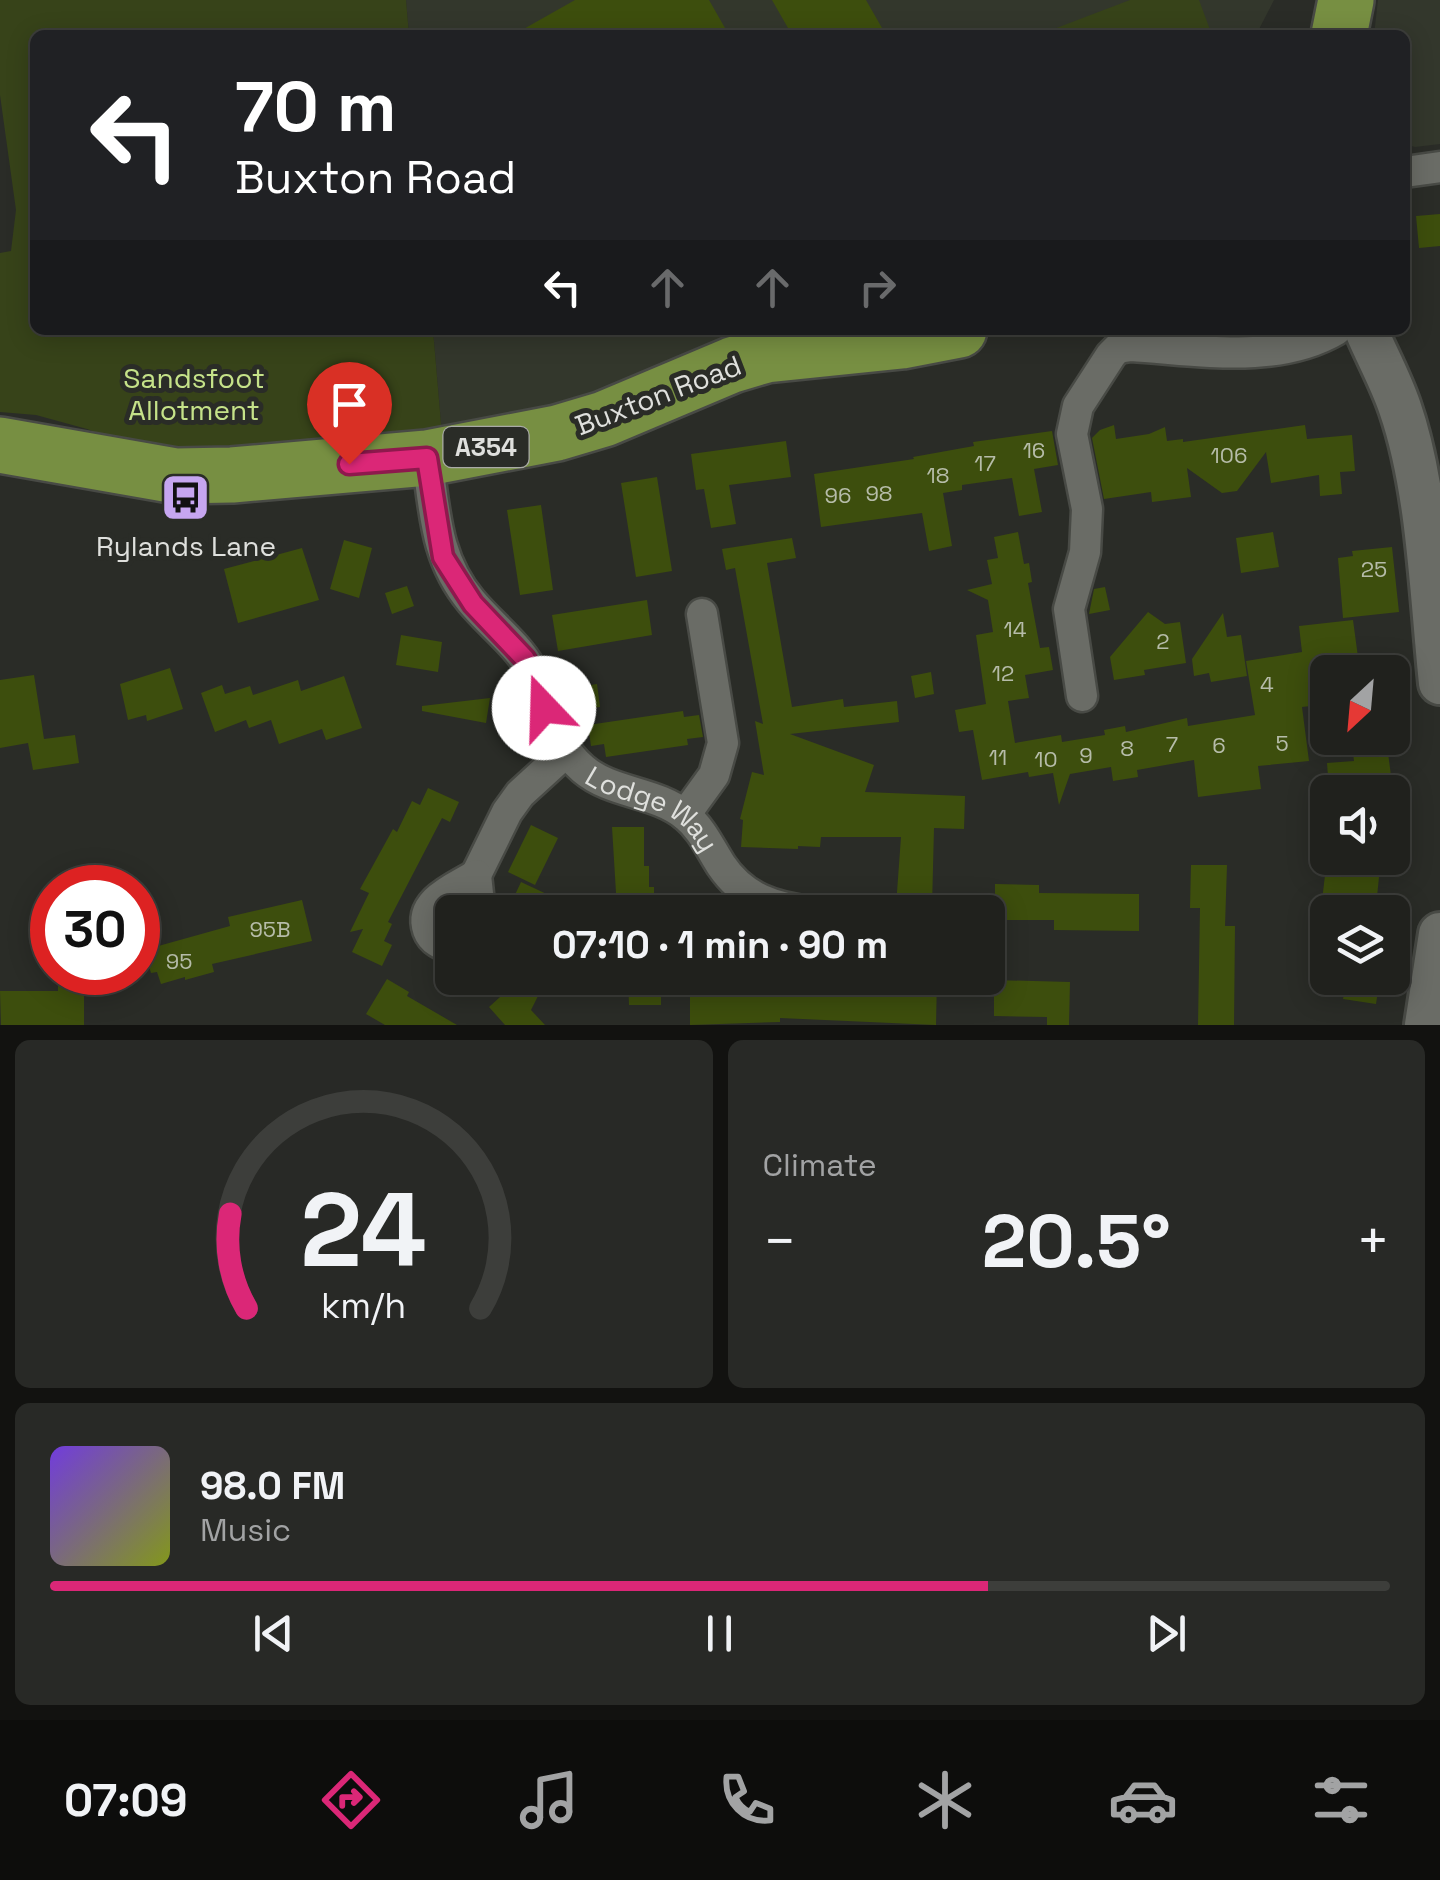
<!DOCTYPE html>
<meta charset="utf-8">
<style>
:root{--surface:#20211d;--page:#282926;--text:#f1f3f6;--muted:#a2a3a4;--line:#3d3e3b;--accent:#db2777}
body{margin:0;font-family:"Space Grotesk",sans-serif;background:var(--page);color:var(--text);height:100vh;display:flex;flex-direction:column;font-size:38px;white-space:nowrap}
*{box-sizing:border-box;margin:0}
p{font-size:32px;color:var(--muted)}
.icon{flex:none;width:55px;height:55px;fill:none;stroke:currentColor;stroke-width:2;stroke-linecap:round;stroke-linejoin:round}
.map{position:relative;height:1025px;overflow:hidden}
.sheet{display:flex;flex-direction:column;gap:15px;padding:15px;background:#121210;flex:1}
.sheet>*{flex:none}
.guide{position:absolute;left:30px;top:30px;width:1380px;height:305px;border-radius:15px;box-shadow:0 5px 25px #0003,0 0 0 2px var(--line);background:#202124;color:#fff;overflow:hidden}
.needle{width:65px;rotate:206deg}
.controls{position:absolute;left:1310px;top:655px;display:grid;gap:20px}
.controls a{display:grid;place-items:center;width:100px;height:100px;border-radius:15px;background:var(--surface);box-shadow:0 5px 25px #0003,0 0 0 2px var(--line);font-size:50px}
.speed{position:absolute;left:30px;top:865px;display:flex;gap:20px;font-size:50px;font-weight:700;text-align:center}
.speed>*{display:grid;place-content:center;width:130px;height:130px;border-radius:50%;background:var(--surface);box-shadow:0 5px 25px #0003,0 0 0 2px var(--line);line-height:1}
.speed .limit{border:15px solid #d22;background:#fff;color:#111}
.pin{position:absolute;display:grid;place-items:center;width:85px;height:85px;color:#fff;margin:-102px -42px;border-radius:50% 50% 50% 0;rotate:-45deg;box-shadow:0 0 10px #0007}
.pin .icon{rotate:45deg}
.me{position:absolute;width:110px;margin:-55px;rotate:339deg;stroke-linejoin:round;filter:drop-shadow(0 0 8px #0008)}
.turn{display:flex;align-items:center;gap:35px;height:210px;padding:0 40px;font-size:45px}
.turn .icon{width:130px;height:130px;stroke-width:2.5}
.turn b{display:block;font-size:70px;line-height:85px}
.lanes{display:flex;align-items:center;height:95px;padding:0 40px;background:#0003;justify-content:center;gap:50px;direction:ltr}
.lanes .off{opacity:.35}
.big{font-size:75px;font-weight:800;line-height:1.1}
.sheet .widget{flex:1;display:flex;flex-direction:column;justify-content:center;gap:15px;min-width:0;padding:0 35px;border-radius:15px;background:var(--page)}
.sheet .dial{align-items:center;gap:0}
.dial svg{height:260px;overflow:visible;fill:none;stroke:var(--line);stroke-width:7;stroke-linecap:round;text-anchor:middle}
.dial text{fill:var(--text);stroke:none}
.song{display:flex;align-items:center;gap:30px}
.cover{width:120px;height:120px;border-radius:15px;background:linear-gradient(135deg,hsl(260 70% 55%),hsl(70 70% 35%))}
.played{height:10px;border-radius:5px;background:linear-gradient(90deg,var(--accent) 70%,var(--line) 70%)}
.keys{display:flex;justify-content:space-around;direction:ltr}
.heat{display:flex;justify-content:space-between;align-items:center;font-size:55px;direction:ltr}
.sheet .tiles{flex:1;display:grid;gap:15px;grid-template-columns:1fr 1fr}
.widget:last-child{grid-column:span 2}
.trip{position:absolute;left:435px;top:895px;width:570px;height:100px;border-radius:15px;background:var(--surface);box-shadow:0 5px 25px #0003,0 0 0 2px var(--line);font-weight:800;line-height:100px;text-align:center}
.tab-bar{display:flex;height:160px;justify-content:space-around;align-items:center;background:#0d0d0c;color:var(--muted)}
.tab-bar .icon{width:70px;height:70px}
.tab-bar .current{color:var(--accent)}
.tab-bar b{font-size:45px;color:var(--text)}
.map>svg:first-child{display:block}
</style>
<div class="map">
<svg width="1440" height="1025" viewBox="0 0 1440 1025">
<rect width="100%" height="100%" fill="#2a2c27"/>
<!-- built -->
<g fill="#33372c">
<path d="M406 0H1274L1256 35H409Z"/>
<path d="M1378 0H1440V144L1415 147 1405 144V35H1374Z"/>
<path d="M433 330H848L554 420 442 435Z"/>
</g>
<!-- green -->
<g fill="#374319">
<path d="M0 0H406L409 35H35V330H433L442 435 176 461 87 429 36 415 0 412V253L11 251 16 210 0 95Z"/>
<path d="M1130 0H1199L1212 35H1038Z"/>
</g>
<!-- building -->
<g fill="#3d4e0d">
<path d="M575 0H709L729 35H513Z"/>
<path d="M772 0H866L886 35H792Z"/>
<path d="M1440 214V246L1419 248 1416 216Z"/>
<path d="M1114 425 1116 439 1149 434 1165 427 1167 441 1183 439V442L1305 425 1307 439 1352 435 1355 471 1340 472 1342 494 1320 496 1319 475 1271 483 1266 452 1237 491 1222 493 1187 468 1191 497 1152 502 1151 492 1104 499 1092 438 1100 430Z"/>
<path d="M1052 431 1058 465 1034 469 1042 512 1019 516 1012 478 962 485V490L943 493 952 546 929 551 922 513 821 527 814 474 914 459 913 457 974 446 973 442Z"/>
<path d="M786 441 791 477 729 485 736 524 711 528 704 489 696 490 691 454Z"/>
<path d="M657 477 672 571 636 577 621 483Z"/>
<path d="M541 505 553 590 520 595 507 510Z"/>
<path d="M1018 532 1024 564 1029 563 1032 582 1028 583 1040 648 1049 647 1053 670 1025 675 1029 698 1008 701 1015 743 1061 735 1062 742 1105 735 1104 730 1125 726 1126 732 1187 718 1188 726 1255 715 1246 661 1302 652 1299 626 1353 620 1360 672H1328V704L1302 707 1309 761 1258 766 1261 789 1198 797 1194 760 1137 770 1138 777 1113 781 1111 767 1070 774 1059 805 1053 773 1029 777 1028 772 982 780 973 730 959 732 955 710 986 704 976 635 993 632 988 600 967 590 992 584 987 560 998 558 994 537Z"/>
<path d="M1273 532 1279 567 1241 573 1236 538Z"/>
<path d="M792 538 796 558 767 563 792 707 843 699 844 707 897 701 899 722 790 734 874 765 865 792 965 796 964 829 934 828 932 907 896 906 901 837H821L820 847 798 846V849L741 847 743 820 740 819 752 772 764 775 755 721 763 724 735 568 726 570 722 549Z"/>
<path d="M344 540 372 548 359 598 330 589Z"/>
<path d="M1392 547 1399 612 1343 618 1338 558 1353 556 1352 551Z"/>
<path d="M302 548 319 600 238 623 224 569Z"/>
<path d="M407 586 414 606 392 614 385 593Z"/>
<path d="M1105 587 1110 610 1089 614 1094 589Z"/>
<path d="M647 600 652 635 558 651 552 615Z"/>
<path d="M1148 612 1165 624 1180 622 1186 663 1144 670 1145 675 1114 680 1110 657Z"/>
<path d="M1223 613 1227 637 1241 635 1247 676 1211 682 1209 673 1194 676 1192 659Z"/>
<path d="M401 635 442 642 438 672 396 665Z"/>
<path d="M170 668 183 709 147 721 146 715 128 720 120 684Z"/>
<path d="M931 672 934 694 915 698 911 676Z"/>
<path d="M34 675 44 739 75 735 79 763 33 770 28 743 0 748V680Z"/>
<path d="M344 676 362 728 326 740 322 729 279 744 271 720 249 728 246 720 215 732 201 693 222 685 225 694 250 686 253 695 298 680 301 691Z"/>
<path d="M597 684 600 707 581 709 577 687Z"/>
<path d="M490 698 486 723 422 711V706Z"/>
<path d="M683 711 684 717 699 715 703 737 687 739 688 745 606 757 604 744 591 746 588 725Z"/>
<path d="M1351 738H1386L1392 783 1329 789 1327 763 1354 761Z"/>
<path d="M428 788 459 802 450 822 442 818 388 922 392 924 384 941 392 945 382 966 352 952 363 929 350 932 369 893 360 889 393 829 397 832 412 801 420 805Z"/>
<path d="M531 825 558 838 535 885 508 872Z"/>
<path d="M612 827H644V866H649V887H654V909H617Z"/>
<path d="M1327 858H1381L1376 906 1322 901Z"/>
<path d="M1191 865H1227L1225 926H1235L1234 1025H1198L1200 908H1190Z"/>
<path d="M521 882 585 912H507Z"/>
<path d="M995 884 1039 885V893L1139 894V931L1054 930V920H995Z"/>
<path d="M302 900 312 941 212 964 214 972 185 980V977L161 984 157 972 151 973 144 950 230 926 228 917Z"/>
<path d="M521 978H547L531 1010 545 1025H505L489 1007Z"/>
<path d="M628 978H661V1005H629Z"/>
<path d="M904 978H937L936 1025 780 1018V1022L690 1025V991H737V986H786V982L830 983V987L904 988Z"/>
<path d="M1347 978H1380L1376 1004 1343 999Z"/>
<path d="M387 979 409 992 407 996 457 1025H385L366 1014Z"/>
<path d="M58 980H84V1025H1L0 991H58Z"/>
<path d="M994 980 1070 982 1069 1025H1047V1017L994 1016Z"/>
</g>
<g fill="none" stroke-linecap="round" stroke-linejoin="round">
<defs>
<g id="street">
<path d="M1405 172 1440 167"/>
<path id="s1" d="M427 458C435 511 435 558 471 601 490 624 516 643 531 669 550 704 550 741 583 769 612 794 656 791 686 816 702 829 710 848 721 865 743 898 774 908 812 912"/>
<path d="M1082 696 1069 609 1085 552 1087 509 1072 434 1078 406 1111 355 1118 348 1131 346C1198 350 1276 365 1336 330"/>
<path d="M685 815 714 775 723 743 702 614"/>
<path d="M476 875 507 812 520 794 566 752"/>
<path d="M452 948C442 945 432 941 428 930 418 901 457 887 476 875L480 912"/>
</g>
<g id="secondary">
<path d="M1366 330C1377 356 1391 381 1400 408 1428 489 1431 597 1440 683"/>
<path d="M1426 1025 1440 934"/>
</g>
<g id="highway">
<path d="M1339 35 1346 0"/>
<path d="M0 445 176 476 232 475 427 458 557 433 604 419 732 365 766 355 902 341 959 330"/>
</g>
</defs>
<!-- street casing -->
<use href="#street" stroke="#484a45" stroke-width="35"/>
<!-- secondary casing -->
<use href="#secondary" stroke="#484a45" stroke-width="48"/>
<!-- highway casing -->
<use href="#highway" stroke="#484a45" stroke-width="60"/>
<!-- street -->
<use href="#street" stroke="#6a6c66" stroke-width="30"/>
<!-- secondary -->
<use href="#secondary" stroke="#6a6c66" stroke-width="42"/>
<!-- highway -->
<use href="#highway" stroke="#778f42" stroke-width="55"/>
</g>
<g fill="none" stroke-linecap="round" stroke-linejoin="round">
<defs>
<path id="route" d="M349 464 427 458 443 557 473 604 525 659 536 679 544 708"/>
</defs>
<!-- route casing -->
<use href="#route" stroke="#8e194d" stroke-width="25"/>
<!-- route -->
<use href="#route" stroke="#db2777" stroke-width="18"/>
</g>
<!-- icons -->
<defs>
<symbol id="bus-square" viewBox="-11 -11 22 22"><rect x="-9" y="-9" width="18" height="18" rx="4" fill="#c6a6f0" stroke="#2a2c27"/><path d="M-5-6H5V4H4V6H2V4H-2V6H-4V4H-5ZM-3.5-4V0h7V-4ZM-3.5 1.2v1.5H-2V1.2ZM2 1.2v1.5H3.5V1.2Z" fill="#111"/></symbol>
</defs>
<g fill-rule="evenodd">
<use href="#bus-square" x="158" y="470" width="55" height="55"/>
</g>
<g text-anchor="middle" stroke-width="10" stroke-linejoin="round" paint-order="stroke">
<!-- number labels -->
<g font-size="22" fill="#b6bca9">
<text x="1034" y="458">16</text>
<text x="1229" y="463">106</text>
<text x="985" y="471">17</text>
<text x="938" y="483">18</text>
<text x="879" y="501">98</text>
<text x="838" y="503">96</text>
<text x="1374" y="577">25</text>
<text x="1015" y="637">14</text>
<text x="1163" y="649">2</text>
<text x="1003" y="681">12</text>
<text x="1267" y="692">4</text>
<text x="1282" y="751">5</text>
<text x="1172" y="752">7</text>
<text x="1219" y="753">6</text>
<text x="1127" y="756">8</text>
<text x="1086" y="763">9</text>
<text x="998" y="765">11</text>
<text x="1046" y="767">10</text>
<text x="270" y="937">95B</text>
<text x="179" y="969">95</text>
</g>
<!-- shield labels -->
<rect fill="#2a2c27" stroke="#a9aaa6" stroke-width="2.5" x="443.5" y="427" width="85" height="40" rx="8"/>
<g font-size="25" font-weight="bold" fill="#dfe0dd">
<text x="486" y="456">A354</text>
</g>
<!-- park labels -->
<g font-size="28" fill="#c5e289" stroke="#2a2c27">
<text x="194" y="388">Sandsfoot<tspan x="194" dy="32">Allotment</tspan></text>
</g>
<!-- street labels -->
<g font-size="28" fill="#dfe0dd" stroke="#2a2c27">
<text transform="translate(658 395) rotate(-21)" y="10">Buxton Road</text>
<text dy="10" stroke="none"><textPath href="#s1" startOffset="438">Lodge Way</textPath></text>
</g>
<!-- poi labels -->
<g font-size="28" fill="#dfe0dd" stroke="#2a2c27">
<text x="186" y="556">Rylands Lane</text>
</g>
</g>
</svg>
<div class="controls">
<a><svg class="needle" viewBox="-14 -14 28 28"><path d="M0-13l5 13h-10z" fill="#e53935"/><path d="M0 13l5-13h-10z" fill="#a2a3a4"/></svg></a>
<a><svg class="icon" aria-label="sound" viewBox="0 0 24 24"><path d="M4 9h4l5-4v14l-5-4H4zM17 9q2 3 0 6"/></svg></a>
<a><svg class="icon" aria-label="layers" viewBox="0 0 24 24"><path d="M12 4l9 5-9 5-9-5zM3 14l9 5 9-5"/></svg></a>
</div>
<div class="speed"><div class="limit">30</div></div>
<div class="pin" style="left:349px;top:464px;background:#d93025"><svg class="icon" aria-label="arrive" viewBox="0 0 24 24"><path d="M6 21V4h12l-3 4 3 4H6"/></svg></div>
<svg class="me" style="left:544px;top:708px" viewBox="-20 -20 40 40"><circle r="19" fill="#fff"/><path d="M0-13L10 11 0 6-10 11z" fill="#db2777"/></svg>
<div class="trip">07:10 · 1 min · 90 m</div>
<div class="guide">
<div class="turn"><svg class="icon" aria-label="left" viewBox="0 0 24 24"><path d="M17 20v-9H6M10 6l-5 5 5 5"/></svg><div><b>70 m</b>Buxton Road</div></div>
<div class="lanes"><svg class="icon" aria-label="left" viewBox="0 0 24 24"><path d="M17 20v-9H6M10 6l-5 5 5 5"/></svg><svg class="icon off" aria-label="ahead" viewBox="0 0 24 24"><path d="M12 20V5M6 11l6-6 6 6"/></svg><svg class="icon off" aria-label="ahead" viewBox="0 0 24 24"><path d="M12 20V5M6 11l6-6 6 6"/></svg><svg class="icon off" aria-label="right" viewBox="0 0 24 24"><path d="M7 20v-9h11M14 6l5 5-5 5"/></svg></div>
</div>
</div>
<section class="sheet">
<div class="tiles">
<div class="widget dial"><svg viewBox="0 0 100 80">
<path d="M14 69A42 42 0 1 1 86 69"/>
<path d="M14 69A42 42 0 0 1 9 40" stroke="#db2777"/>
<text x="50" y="56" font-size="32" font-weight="700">24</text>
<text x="50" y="72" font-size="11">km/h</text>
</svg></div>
<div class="widget"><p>Climate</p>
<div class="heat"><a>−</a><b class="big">20.5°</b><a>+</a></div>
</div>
<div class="widget">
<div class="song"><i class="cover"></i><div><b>98.0 FM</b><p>Music</p></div></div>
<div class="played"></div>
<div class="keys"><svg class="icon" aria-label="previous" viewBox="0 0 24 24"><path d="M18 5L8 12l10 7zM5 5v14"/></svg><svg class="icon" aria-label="pause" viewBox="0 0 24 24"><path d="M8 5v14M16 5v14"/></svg><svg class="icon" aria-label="next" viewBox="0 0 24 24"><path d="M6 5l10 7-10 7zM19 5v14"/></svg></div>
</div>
</div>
</section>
<nav class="tab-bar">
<b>07:09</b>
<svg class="icon current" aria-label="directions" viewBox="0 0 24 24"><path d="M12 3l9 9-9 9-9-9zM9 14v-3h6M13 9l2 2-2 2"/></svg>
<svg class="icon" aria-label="music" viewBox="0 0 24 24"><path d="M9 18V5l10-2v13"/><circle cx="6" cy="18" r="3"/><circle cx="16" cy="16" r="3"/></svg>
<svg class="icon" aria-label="phone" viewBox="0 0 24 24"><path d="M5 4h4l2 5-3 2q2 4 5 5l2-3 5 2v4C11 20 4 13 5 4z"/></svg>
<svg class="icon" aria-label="climate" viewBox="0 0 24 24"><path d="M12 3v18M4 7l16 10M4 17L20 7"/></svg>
<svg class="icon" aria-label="car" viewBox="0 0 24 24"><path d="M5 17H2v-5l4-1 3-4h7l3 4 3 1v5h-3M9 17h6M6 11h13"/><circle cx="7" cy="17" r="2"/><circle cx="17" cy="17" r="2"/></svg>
<svg class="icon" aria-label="filters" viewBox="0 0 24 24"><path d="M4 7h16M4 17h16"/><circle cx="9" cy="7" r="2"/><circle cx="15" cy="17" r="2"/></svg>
</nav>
